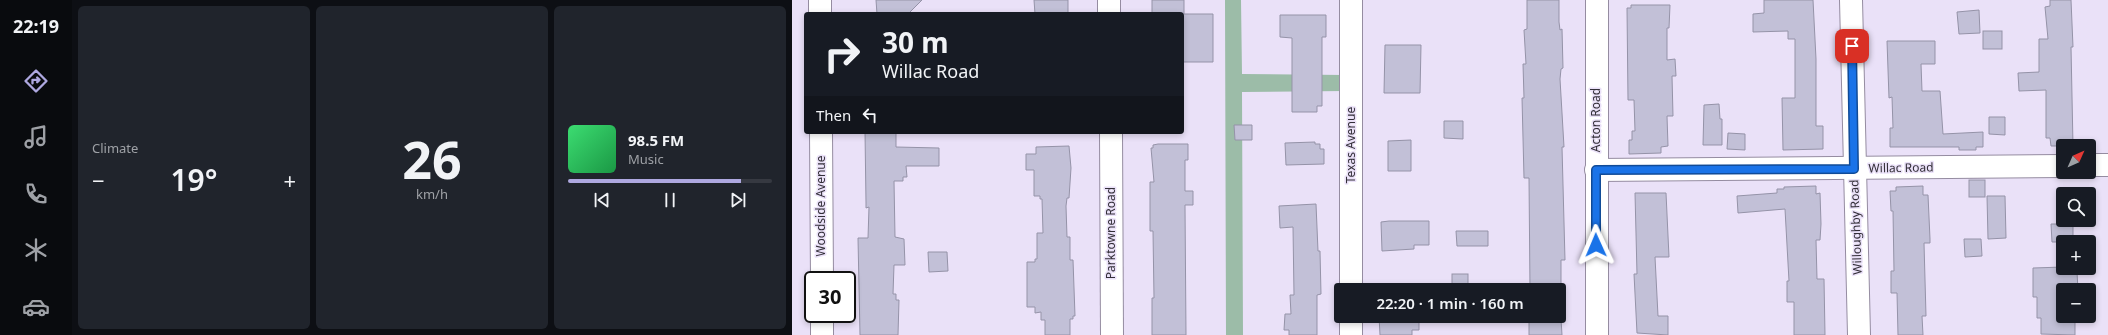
<!DOCTYPE html>
<meta charset="utf-8">
<style>
:root{--surface:#171b24;--page:#20242c;--text:#f1f3f6;--muted:#9ea1a6;--line:#363941;--accent:#aea8e0}
body{margin:0;font-family:"Noto Sans",sans-serif;background:var(--page);color:var(--text);height:100vh;display:flex;flex-direction:column;font-size:15px;white-space:nowrap}
*{box-sizing:border-box;margin:0}
p{font-size:13px;color:var(--muted)}
.icon{flex:none;width:22px;height:22px;fill:none;stroke:currentColor;stroke-width:2;stroke-linecap:round;stroke-linejoin:round}
.map{position:relative;flex:1;overflow:hidden}
.panel{display:flex;flex-direction:column;gap:6px;padding:6px;background:#0d0f14;width:720px}
.panel>*{flex:none}
.hud{position:absolute;left:12px;top:12px;width:380px;height:122px;border-radius:4px;box-shadow:0 2px 6px #0003;background:#171b24;color:var(--text);overflow:hidden}
.needle{width:26px;rotate:45deg}
.tools{position:absolute;left:1264px;top:139px;display:grid;gap:8px}
.tools a{display:grid;place-items:center;width:40px;height:40px;border-radius:4px;background:var(--surface);box-shadow:0 2px 6px #0003;font-size:20px}
.speed{position:absolute;left:12px;top:271px;display:flex;gap:8px;font-size:20px;font-weight:700;text-align:center}
.speed>*{display:grid;place-content:center;width:52px;height:52px;border-radius:50%;background:var(--surface);box-shadow:0 2px 6px #0003;line-height:1}
.speed .limit{border:2px solid #111;border-radius:6px;background:#fff;color:#111}
.pin{position:absolute;display:grid;place-items:center;width:34px;height:34px;color:#fff;margin:-17px;border-radius:8px;box-shadow:0 2px 6px #0006}
.me{position:absolute;width:44px;margin:-22px;rotate:359deg;stroke-linejoin:round;filter:drop-shadow(0 0 3px #0008)}
.turn{display:flex;align-items:center;gap:14px;height:84px;padding:0 12px;font-size:18px}
.turn .icon{width:52px;height:52px;stroke-width:2.5}
.turn b{display:block;font-size:28px;line-height:34px}
.then{display:flex;align-items:center;height:38px;padding:0 12px;background:#0003;gap:8px;font-size:15px}
.big{font-size:30px;font-weight:600;line-height:1.1}
.panel .widget{flex:1;display:flex;flex-direction:column;justify-content:center;gap:6px;min-width:0;padding:0 14px;border-radius:6px;background:var(--page)}
.panel .dial{align-items:center;gap:0}
.dial b{font-size:52px;line-height:1}
.song{display:flex;align-items:center;gap:12px}
.cover{width:48px;height:48px;border-radius:6px;background:linear-gradient(135deg,hsl(140 70% 55%),hsl(140 70% 35%))}
.played{height:4px;border-radius:2px;background:linear-gradient(90deg,var(--accent) 85%,var(--line) 85%)}
.keys{display:flex;justify-content:space-around;direction:ltr}
.heat{display:flex;justify-content:space-between;align-items:center;font-size:22px;direction:ltr}
.panel .tiles{flex:1;display:grid;gap:6px;grid-template-columns:repeat(3,1fr)}
.trip{position:absolute;left:542px;top:283px;width:232px;height:40px;border-radius:4px;background:var(--surface);box-shadow:0 2px 6px #0003;font-weight:600;line-height:40px;text-align:center}
main{display:flex;flex:1;min-height:0}
.dock{display:flex;flex-direction:column;width:72px;justify-content:space-around;align-items:center;background:#090b0e;color:var(--muted)}
.dock .icon{width:28px;height:28px}
.dock .selected{color:var(--accent)}
.dock b{font-size:18px;color:var(--text)}
.map>svg:first-child{display:block}
</style>
<main>
<nav class="dock">
<b>22:19</b>
<svg class="icon selected" aria-label="directions" viewBox="0 0 24 24"><path d="M12 3l9 9-9 9-9-9zM9 14v-3h6M13 9l2 2-2 2"/></svg>
<svg class="icon" aria-label="music" viewBox="0 0 24 24"><path d="M9 18V5l10-2v13"/><circle cx="6" cy="18" r="3"/><circle cx="16" cy="16" r="3"/></svg>
<svg class="icon" aria-label="phone" viewBox="0 0 24 24"><path d="M5 4h4l2 5-3 2q2 4 5 5l2-3 5 2v4C11 20 4 13 5 4z"/></svg>
<svg class="icon" aria-label="climate" viewBox="0 0 24 24"><path d="M12 3v18M4 7l16 10M4 17L20 7"/></svg>
<svg class="icon" aria-label="car" viewBox="0 0 24 24"><path d="M5 17H2v-5l4-1 3-4h7l3 4 3 1v5h-3M9 17h6M6 11h13"/><circle cx="7" cy="17" r="2"/><circle cx="17" cy="17" r="2"/></svg>
</nav>
<section class="panel">
<div class="tiles">
<div class="widget"><p>Climate</p>
<div class="heat"><a>−</a><b class="big">19°</b><a>+</a></div>
</div>
<div class="widget dial"><b>26</b><p>km/h</p></div>
<div class="widget">
<div class="song"><i class="cover"></i><div><b>98.5 FM</b><p>Music</p></div></div>
<div class="played"></div>
<div class="keys"><svg class="icon" aria-label="previous" viewBox="0 0 24 24"><path d="M18 5L8 12l10 7zM5 5v14"/></svg><svg class="icon" aria-label="pause" viewBox="0 0 24 24"><path d="M8 5v14M16 5v14"/></svg><svg class="icon" aria-label="next" viewBox="0 0 24 24"><path d="M6 5l10 7-10 7zM19 5v14"/></svg></div>
</div>
</div>
</section>
<div class="map">
<svg width="1316" height="335" viewBox="0 0 1316 335">
<rect width="100%" height="100%" fill="#eae1f8"/>
<!-- green -->
<path fill="#9cbca8" d="M433 0H449L450 74 552 75V91L450 92 451 335H434Z"/>
<!-- building -->
<g fill="#c2c0d7" stroke="#9593a8">
<path d="M84 0H130L116 14H85Z"/>
<path d="M242 0H276V14H243Z"/>
<path d="M360 0H392V14H421V62H390V14H360Z"/>
<path d="M735 0H767V22L768 30 770 29 771 68 769 69 768 79 772 147H770L773 260H769V290H738L737 178H732L730 98H732L731 64H734L732 30 735 29Z"/>
<path d="M972 0H1021L1024 59V126H1031V149L991 150 990 98H1003V39H996V31L961 32V14L972 13Z"/>
<path d="M1258 0H1279L1281 47H1279L1281 146H1259L1258 138H1254V90L1227 91 1226 73 1247 72V39H1256L1253 7 1258 6Z"/>
<path d="M839 5H878L877 28H875V60L883 59 884 76H880L881 116H875L876 146 869 147V153L837 154V140H840V131H843L842 100H836L835 8H839Z"/>
<path d="M1187 10 1188 33 1167 34 1165 12Z"/>
<path d="M488 15H534V37H530V106H525V112H500V38L488 37Z"/>
<rect x="1191" y="31" width="19" height="18"/>
<path d="M1095 41H1143V64H1129L1130 91H1148L1151 134 1191 132V147H1184V150H1167V147H1098V128H1101L1100 97 1097 98Z"/>
<path d="M593 45H629L628 93H592Z"/>
<path d="M927 104 928 119H930V145H911L912 105Z"/>
<path d="M1197 117H1213V135L1197 134Z"/>
<path d="M652 121H671V139L652 138Z"/>
<path d="M442 125H460V140H443Z"/>
<path d="M73 132H104V147L147 148V166H114L115 177H111V181H102L103 237 112 239 113 265H102L101 294H104V300H107L106 335H68L66 238H76L77 207 74 208V203Z"/>
<path d="M936 133 953 134V150L935 149Z"/>
<path d="M619 140V171H596V141Z"/>
<path d="M523 142V144H528V149H532V164L494 165 493 143Z"/>
<path d="M396 144V160H393V191H401V205H393L394 335H360V298H362L361 231H358V182H362L359 148H361V145L366 144Z"/>
<path d="M277 146 279 168 277 198H275L274 206 275 237H278V260H281L283 316H281V319H278V335H253V320H249V312L243 313V307H235V262H243V259H245V233H251L250 199H248V196H242V170H234V154H244V147Z"/>
<rect x="1177" y="180" width="16" height="17"/>
<path d="M1024 186V194L1028 193 1029 224 1028 240H1024L1025 279H1032L1033 335H1002V302H995V281H997L993 209 946 213 945 196 985 193V189H992V187Z"/>
<path d="M1131 186V195H1136L1138 239V243H1132L1134 316H1130L1131 335H1106L1105 293H1099V271H1102L1101 211H1099L1098 191H1104V187Z"/>
<path d="M843 193H874L877 257H863L866 316H876V335L845 333 842 274H845Z"/>
<path d="M1195 196H1213L1214 238 1196 239Z"/>
<path d="M524 204 526 251H528L529 294 525 295V335H497V330H492L493 314H499L498 295H502L501 227 488 228 487 206Z"/>
<path d="M597 221H637V245H622V249L590 251 589 222Z"/>
<path d="M1259 224H1281V242H1260Z"/>
<path d="M664 231H696V246H665Z"/>
<path d="M1172 239H1189L1190 256 1173 257Z"/>
<path d="M136 252H155L156 271 137 272Z"/>
<path d="M1271 267 1272 272H1285L1286 290H1271V316H1283V335L1249 334V318H1245V297H1241V268Z"/>
<rect x="660" y="274" width="16" height="16"/>
<path d="M587 316H627V330H620V335H588Z"/>
<path d="M769 319 770 335H737V320Z"/>
</g>
<g fill="none" stroke-linecap="round" stroke-linejoin="round">
<defs>
<g id="minor">
<path d="M28 0V14"/>
<path d="M317 0V14"/>
<path d="M559 0V290"/>
<path d="M805 0V335"/>
<path d="M1059 0 1067 335"/>
<path d="M29 132 30 280"/>
<path d="M319 132 320 335"/>
<path d="M1297 165H1316"/>
<path d="M804 170 1271 166"/>
<path d="M30 314V335"/>
<path d="M559 316V335"/>
</g>
</defs>
<!-- minor casing -->
<use href="#minor" stroke="#958ca1" stroke-width="24"/>
<!-- minor -->
<use href="#minor" stroke="#fff" stroke-width="22"/>
</g>
<g fill="none" stroke-linecap="round" stroke-linejoin="round">
<defs>
<path id="route" d="M804 245V170L1062 169 1060 46"/>
</defs>
<!-- route casing -->
<use href="#route" stroke="#114b97" stroke-width="10"/>
<!-- route -->
<use href="#route" stroke="#1a73e8" stroke-width="7"/>
</g>
<g text-anchor="middle" stroke-width="3" stroke-linejoin="round" paint-order="stroke">
<!-- street labels -->
<g font-size="12" fill="#332f38" stroke="#eae1f8">
<text transform="translate(804 120) rotate(-90)" y="4">Acton Road</text>
<text transform="translate(559 145) rotate(-90)" y="4">Texas Avenue</text>
<text transform="translate(1109 168) rotate(-1)" y="4">Willac Road</text>
<text transform="translate(29 206) rotate(-90)" y="4">Woodside Avenue</text>
<text transform="translate(1064 227) rotate(-92)" y="4">Willoughby Road</text>
<text transform="translate(319 233) rotate(-90)" y="4">Parktowne Road</text>
</g>
</g>
</svg>
<div class="tools">
<a><svg class="needle" viewBox="-14 -14 28 28"><path d="M0-13l5 13h-10z" fill="#e53935"/><path d="M0 13l5-13h-10z" fill="#9ea1a6"/></svg></a>
<a><svg class="icon" aria-label="search" viewBox="0 0 24 24"><circle cx="10" cy="10" r="6"/><path d="M15 15l6 6"/></svg></a>
<a>+</a>
<a>−</a>
</div>
<div class="speed"><div class="limit">30</div></div>
<div class="pin" style="left:1060px;top:46px;background:#d93025"><svg class="icon" aria-label="arrive" viewBox="0 0 24 24"><path d="M6 21V4h12l-3 4 3 4H6"/></svg></div>
<svg class="me" style="left:804px;top:245px" viewBox="-20 -20 40 40"><path d="M0-17L14 15 0 8-14 15z" fill="#1a73e8" stroke="#fff" stroke-width="4"/></svg>
<div class="trip">22:20 · 1 min · 160 m</div>
<div class="hud">
<div class="turn"><svg class="icon" aria-label="right" viewBox="0 0 24 24"><path d="M7 20v-9h11M14 6l5 5-5 5"/></svg><div><b>30 m</b>Willac Road</div></div>
<div class="then">Then<svg class="icon" aria-label="left" viewBox="0 0 24 24"><path d="M17 20v-9H6M10 6l-5 5 5 5"/></svg></div>
</div>
</div>
</main>
